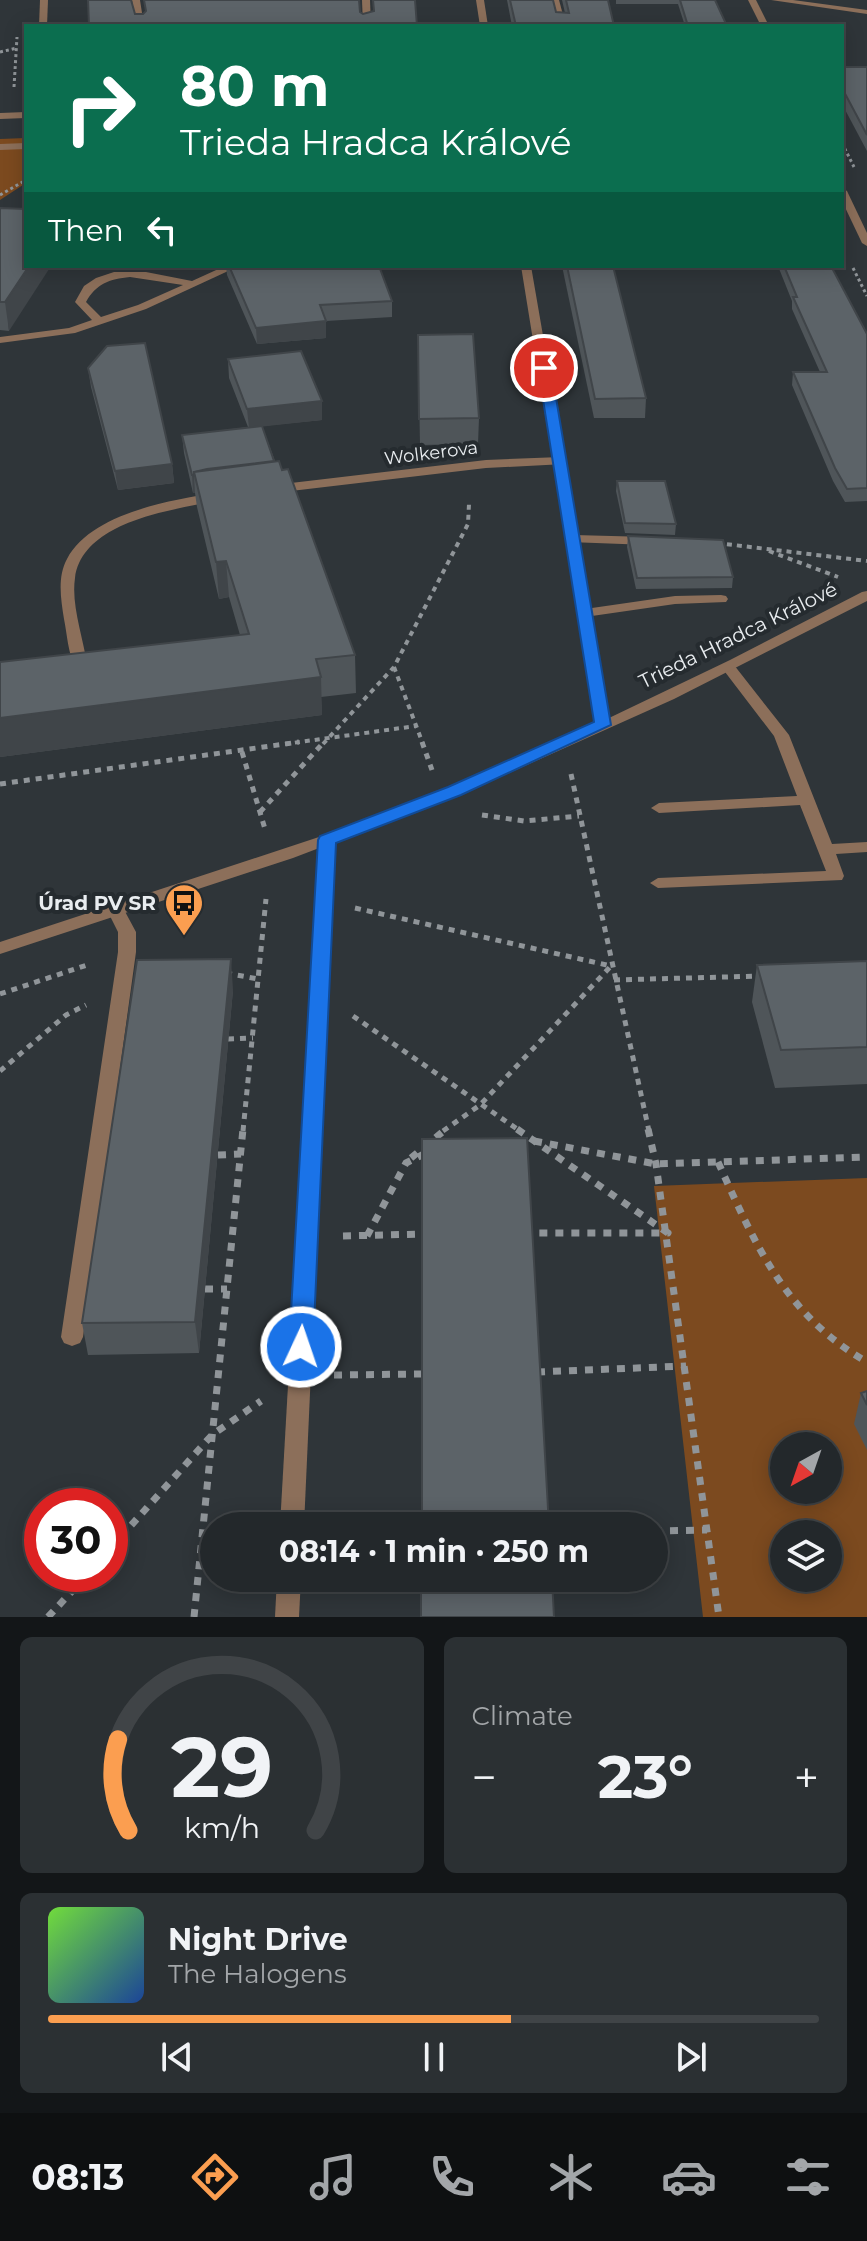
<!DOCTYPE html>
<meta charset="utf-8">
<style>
:root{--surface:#23282b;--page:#2b3033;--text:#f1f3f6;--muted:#a3a6a9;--line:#404447;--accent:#fb9e50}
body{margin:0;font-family:Montserrat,sans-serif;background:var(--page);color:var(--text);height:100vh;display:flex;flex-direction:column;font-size:30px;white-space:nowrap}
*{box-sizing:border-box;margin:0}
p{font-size:26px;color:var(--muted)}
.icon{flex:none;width:44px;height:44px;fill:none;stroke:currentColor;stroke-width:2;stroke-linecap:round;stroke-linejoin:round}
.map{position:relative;height:1617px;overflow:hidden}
.panel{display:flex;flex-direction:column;gap:20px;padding:20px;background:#131618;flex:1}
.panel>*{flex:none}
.hud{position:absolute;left:24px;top:24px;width:820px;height:244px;border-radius:0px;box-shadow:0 4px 20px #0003,0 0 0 2px var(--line);background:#0b6e4f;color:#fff;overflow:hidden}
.needle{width:52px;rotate:220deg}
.controls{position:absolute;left:770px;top:1432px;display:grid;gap:16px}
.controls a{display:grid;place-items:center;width:72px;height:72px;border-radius:50%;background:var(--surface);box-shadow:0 4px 20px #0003,0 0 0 2px var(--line);font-size:40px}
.speed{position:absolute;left:24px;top:1488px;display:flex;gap:16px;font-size:40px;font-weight:700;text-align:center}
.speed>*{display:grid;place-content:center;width:104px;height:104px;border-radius:50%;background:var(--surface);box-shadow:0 4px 20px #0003,0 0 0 2px var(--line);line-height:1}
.speed .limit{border:12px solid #d22;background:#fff;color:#111}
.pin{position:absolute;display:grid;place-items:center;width:68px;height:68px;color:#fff;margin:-34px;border:4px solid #fff;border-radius:50%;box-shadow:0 2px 8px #0007}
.me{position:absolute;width:88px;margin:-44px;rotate:3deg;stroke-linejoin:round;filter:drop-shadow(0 0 6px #0008)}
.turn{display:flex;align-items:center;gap:28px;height:168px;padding:0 24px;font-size:36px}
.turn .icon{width:104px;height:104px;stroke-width:2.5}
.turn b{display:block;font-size:56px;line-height:68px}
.then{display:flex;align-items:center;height:76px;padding:0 24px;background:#0003;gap:16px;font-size:30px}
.big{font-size:60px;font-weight:700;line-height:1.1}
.panel .tile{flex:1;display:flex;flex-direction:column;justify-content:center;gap:12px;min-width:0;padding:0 28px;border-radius:12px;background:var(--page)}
.panel .dial{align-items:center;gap:0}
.dial svg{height:208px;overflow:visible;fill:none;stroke:var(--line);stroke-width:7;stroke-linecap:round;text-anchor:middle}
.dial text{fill:var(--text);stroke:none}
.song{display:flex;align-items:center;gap:24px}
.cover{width:96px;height:96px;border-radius:12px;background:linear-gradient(135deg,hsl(100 70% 55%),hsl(220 70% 35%))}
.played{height:8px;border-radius:4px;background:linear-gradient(90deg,var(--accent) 60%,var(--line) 60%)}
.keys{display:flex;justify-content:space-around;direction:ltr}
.heat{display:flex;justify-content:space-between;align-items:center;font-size:44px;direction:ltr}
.panel .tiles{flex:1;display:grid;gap:20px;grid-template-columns:1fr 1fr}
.tile:last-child{grid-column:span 2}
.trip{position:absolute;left:200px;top:1512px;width:468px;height:80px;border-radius:40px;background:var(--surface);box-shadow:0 4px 20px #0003,0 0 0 2px var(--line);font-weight:700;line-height:80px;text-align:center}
.menu{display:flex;height:128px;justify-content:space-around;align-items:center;background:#0e1011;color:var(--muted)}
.menu .icon{width:56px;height:56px}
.menu .on{color:var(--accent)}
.menu b{font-size:36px;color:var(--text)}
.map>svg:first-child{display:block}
</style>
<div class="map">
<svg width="867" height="1617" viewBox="0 0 867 1617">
<rect width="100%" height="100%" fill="#2f3539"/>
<!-- green -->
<g fill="#7c4a1f" fill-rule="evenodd">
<path d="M26 138V183L0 200V139Z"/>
<path d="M867 1178V1617H703L654 1186ZM784 1446H828V1490H784ZM784 1534H828V1578H784Z"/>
</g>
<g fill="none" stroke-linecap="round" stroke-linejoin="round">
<!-- path-far3 -->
<g stroke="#909599" stroke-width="3" stroke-dasharray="3 3" stroke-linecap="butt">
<path d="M0 52 17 48"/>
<path d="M14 87 17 37"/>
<path d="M842 143 854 167"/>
<path d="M0 195 26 180"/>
<path d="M853 268 867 296"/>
</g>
<!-- path-far2 -->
<g stroke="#909599" stroke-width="4" stroke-dasharray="5 5" stroke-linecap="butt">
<path d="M717 543 867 561"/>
<path d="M769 551 838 577"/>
<path d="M394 667 423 744"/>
<path d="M285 744 416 726"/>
<path d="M323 744 394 667 468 524 469 504"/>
</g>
<!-- path-far1 -->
<g stroke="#909599" stroke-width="5" stroke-dasharray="6 6" stroke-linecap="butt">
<path d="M422 742 432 770"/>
<path d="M242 752 265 829"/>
<path d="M571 774 649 1131"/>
<path d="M0 784 299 742"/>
<path d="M260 812 324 742"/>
<path d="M482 815 524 821 579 816"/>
<path d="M355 908 611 966"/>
<path d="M226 973 258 979"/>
<path d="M614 980 761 976"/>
<path d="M0 994 90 964"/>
<path d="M353 1016 520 1131"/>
<path d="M228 1039 253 1038"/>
<path d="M0 1071 66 1015 86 1005"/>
<path d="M243 1131 266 899"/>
<path d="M443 1131 480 1105 611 966"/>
</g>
<!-- path -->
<g stroke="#909599" stroke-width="7" stroke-dasharray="8 8" stroke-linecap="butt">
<path d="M517 1129 668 1233H529"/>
<path d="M648 1129 656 1164 719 1617"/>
<path d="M534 1141 656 1164 867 1157"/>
<path d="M218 1155 241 1154"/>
<path d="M411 1158 446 1129"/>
<path d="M718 1162C755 1244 785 1315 867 1362"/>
<path d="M343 1236 422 1234"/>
<path d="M367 1236 406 1163 426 1153"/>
<path d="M205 1289H227"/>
<path d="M537 1372 686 1366"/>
<path d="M334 1375 421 1374"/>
<path d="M654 1531 707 1530"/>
<path d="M110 1549 212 1435 261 1401"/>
<path d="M48 1617 88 1574"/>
<path d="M194 1617 243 1129"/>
</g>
<!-- service -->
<g fill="#8c6f5a" fill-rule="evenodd">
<path d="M132 0H140L144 26H136Z"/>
<path d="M362 0H370L371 26H363Z"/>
<path d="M551 0H559L566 26H558Z"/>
<path d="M26 112V118L0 119V113Z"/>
<path d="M225 266H239L146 309 75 333 0 343V337L69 328 92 320 75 302 84 286 96 278 114 272H146L192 281ZM130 277 183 285 138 305 101 317 86 302C96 284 109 279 130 277Z"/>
<path d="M561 457 567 461 565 464 486 468 274 493 268 489 274 485 486 460Z"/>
<path d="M215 493 221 497 220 500C174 510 83 520 75 578 71 605 83 637 87 664L80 668 75 667C68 653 67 634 64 619 61 600 57 577 67 559 90 514 170 500 215 493Z"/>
<path d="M574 535 649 537 656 541 649 545 569 542 567 539Z"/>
<path d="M721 595 726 596 728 599 726 602 675 604 585 617 578 613 585 609 675 596Z"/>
<path d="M729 664 734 665 789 735 832 844 867 842V852L836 854 844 876 842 880 658 888 650 883 658 878 826 871 800 805 659 813 651 808 659 803 797 796 774 736 722 668Z"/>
<path d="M116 904 122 906 136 932V952L83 1337 80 1343 72 1346 64 1343 61 1337 118 952V932L107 910Z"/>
</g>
<!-- minor -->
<g fill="#8c6f5a" fill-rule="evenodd">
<path d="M40 0H48L47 26H39Z"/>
<path d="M748 0H756L769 26H761Z"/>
<path d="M26 143V149L0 150V144Z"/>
<path d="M842 188 847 191 867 233V246L862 243 842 201Z"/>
<path d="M327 835 335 840 304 1526H280L319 840Z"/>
<path d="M277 1578H301L299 1617H275Z"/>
</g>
<!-- tertiary -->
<g fill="#8c6f5a" fill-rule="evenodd">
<path d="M476 0H484L488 26H480Z"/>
<path d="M771 0H793L867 10V14Z"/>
<path d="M521 266H531L609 718 730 660 862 592 867 591V601L674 699 471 790 293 858 0 954V942L322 836 460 783 595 724Z"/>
</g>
</g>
<!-- wall -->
<g fill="#4f5559">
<path d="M507 0H553L556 12 565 13 562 0H608L614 26H512Z"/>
<path d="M616 0H715L727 26H685L678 4H616Z"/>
<path d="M842 67H867V151L842 104Z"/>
<path d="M0 208 9 331 0 330Z"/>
<path d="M226 266H379L392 301V317L326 321V338L257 344 227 275Z"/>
<path d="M562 266H613L646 398 645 418H594Z"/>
<path d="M778 266H831L867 334V501L845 502 833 481 792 385 793 372H820L792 309V301Z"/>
<path d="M418 335 479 418 478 444 420 445Z"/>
<path d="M228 359 322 420 262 426 275 461 355 655 356 693 321 697 322 715 0 757V662L240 635 229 597 219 599 197 507 195 493H193L184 453 182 435 248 427 229 378Z"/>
<path d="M88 368 172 464 174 483 118 490 91 387Z"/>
<path d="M617 481 676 524 675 535 625 533 616 491Z"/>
<path d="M628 536 733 577 732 588 636 589 627 547Z"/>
<path d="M867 961V1084L775 1088 752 1002 757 965Z"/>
<path d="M233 990 199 1353 88 1355 82 1323Z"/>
<path d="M867 1391V1450L854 1424 861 1393Z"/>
</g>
<!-- shaded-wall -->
<g fill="#404549">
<path d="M29 266H51L9 331 5 302Z"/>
<path d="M326 321V338L257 344 256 328Z"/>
<path d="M322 401V420L249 428 247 409Z"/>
<path d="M172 464 174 483 118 490 115 471Z"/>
<path d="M192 475H194L195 493H193Z"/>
<path d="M226 561 229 597 219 599 216 562Z"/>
<path d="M321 677 322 715 0 757V718Z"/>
<path d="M231 959 233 990 199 1353 195 1322Z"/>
</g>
<!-- building -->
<g fill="#5c6368" stroke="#404549" stroke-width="2">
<path d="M88 0H131L135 14H143L146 11 144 0H359L360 12 363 14 374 11 373 0H415L417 26H89Z"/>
<path d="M510 0H553L556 12 569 13 566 0H608L614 26H516Z"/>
<path d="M680 0H715L727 26H688Z"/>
<path d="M842 67H867V135L842 88Z"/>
<path d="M0 208 26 209V266H29L5 302H0Z"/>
<path d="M229 266H379L392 301 320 305 326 321 256 328Z"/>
<path d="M567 266H613L646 398 595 399Z"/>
<path d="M784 266H831L867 334V488L847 489 835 468 793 372H827L793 297H797Z"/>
<path d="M473 334 479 418 419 419 418 335Z"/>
<path d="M145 343 172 464 115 471 88 368 107 346Z"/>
<path d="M301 351 322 401 247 409 228 359Z"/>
<path d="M262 426 274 461 207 469 194 472V475H192L182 435Z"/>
<path d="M279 461 282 470 288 469 355 655 316 659 321 677 0 718V662L249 634 226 561 216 562 194 472Z"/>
<path d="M617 481H665L676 524 625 523Z"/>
<path d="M628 536 723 540 733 577 637 578Z"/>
<path d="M231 959 195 1322 82 1323 137 960Z"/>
<path d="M867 961V1047L781 1050 757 965Z"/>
<path d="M527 1138 549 1526H422V1139Z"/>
<path d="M867 1391V1405L861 1393Z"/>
<path d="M421 1578H552L554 1617H421Z"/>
</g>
<!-- route -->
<path fill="#1a73e8" stroke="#114b97" stroke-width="2" d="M544 364 551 368 611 725 461 795 336 843 313 1347 309 1354 301 1357 292 1354 289 1347 318 840 320 836 448 787 594 722 538 368Z"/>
<!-- icons -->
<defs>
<symbol id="bus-pin" viewBox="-11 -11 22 30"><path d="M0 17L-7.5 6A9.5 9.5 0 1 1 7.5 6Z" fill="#fb9e50" stroke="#252b2f"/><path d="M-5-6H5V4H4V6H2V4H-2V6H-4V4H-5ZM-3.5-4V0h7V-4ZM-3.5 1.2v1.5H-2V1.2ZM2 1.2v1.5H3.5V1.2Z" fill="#111"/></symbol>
</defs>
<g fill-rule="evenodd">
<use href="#bus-pin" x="162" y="881" width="44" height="60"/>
</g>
<g text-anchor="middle" stroke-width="8" stroke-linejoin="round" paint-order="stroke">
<!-- far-street labels -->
<g font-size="18" fill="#e9edf0" stroke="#252b2f">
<text transform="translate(431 453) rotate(-7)" y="6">Wolkerova</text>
</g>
<!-- street labels -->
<g font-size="20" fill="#e9edf0" stroke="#252b2f">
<text transform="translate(738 635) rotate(-26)" y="7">Trieda Hradca Králové</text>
</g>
<!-- poi labels -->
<g font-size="20" font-weight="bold" fill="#e9edf0" stroke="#252b2f" text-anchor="end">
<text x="156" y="910">Úrad PV SR</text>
</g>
</g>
</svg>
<div class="controls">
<a><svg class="needle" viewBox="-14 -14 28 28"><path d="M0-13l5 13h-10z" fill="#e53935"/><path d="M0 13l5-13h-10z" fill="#a3a6a9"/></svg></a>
<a><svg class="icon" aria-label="layers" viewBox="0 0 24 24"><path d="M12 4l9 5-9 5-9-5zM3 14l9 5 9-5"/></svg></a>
</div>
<div class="speed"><div class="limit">30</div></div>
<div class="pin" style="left:544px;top:368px;background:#d93025"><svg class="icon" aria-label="arrive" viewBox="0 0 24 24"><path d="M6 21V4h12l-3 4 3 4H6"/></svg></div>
<svg class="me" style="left:301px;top:1347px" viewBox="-20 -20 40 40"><circle r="17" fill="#1a73e8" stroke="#fff" stroke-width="3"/><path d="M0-11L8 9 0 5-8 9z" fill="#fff"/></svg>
<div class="trip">08:14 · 1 min · 250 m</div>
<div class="hud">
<div class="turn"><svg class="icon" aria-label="right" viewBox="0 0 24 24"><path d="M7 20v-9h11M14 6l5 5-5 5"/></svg><div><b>80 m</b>Trieda Hradca Králové</div></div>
<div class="then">Then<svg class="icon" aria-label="left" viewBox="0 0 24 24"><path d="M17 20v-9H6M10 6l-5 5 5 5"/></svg></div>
</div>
</div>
<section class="panel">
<div class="tiles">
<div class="tile dial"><svg viewBox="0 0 100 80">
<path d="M14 69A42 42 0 1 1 86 69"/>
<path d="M14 69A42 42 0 0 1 10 34" stroke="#fb9e50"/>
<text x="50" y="56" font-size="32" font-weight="700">29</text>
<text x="50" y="72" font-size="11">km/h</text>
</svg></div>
<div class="tile"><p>Climate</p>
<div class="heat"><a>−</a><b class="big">23°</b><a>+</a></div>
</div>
<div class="tile">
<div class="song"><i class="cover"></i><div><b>Night Drive</b><p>The Halogens</p></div></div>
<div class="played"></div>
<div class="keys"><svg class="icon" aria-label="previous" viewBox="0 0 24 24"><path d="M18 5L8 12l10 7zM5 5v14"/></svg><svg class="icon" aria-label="pause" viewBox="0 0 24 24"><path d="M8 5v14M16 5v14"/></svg><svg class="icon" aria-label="next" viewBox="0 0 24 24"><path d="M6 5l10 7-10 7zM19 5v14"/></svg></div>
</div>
</div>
</section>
<nav class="menu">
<b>08:13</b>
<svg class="icon on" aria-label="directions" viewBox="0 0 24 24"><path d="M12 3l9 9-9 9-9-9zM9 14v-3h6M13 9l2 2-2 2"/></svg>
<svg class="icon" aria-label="music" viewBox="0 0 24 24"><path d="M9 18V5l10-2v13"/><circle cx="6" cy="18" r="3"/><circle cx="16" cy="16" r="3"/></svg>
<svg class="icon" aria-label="phone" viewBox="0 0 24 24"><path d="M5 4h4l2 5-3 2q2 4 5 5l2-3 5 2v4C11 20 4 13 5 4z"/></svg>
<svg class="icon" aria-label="climate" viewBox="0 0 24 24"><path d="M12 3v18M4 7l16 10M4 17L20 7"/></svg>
<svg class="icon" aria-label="car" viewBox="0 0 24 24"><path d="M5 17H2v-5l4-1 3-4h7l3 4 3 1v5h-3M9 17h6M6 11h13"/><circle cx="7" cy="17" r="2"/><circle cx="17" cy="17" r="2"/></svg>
<svg class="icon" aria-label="filters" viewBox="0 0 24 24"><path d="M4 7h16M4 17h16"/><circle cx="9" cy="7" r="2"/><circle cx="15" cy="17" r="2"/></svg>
</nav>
